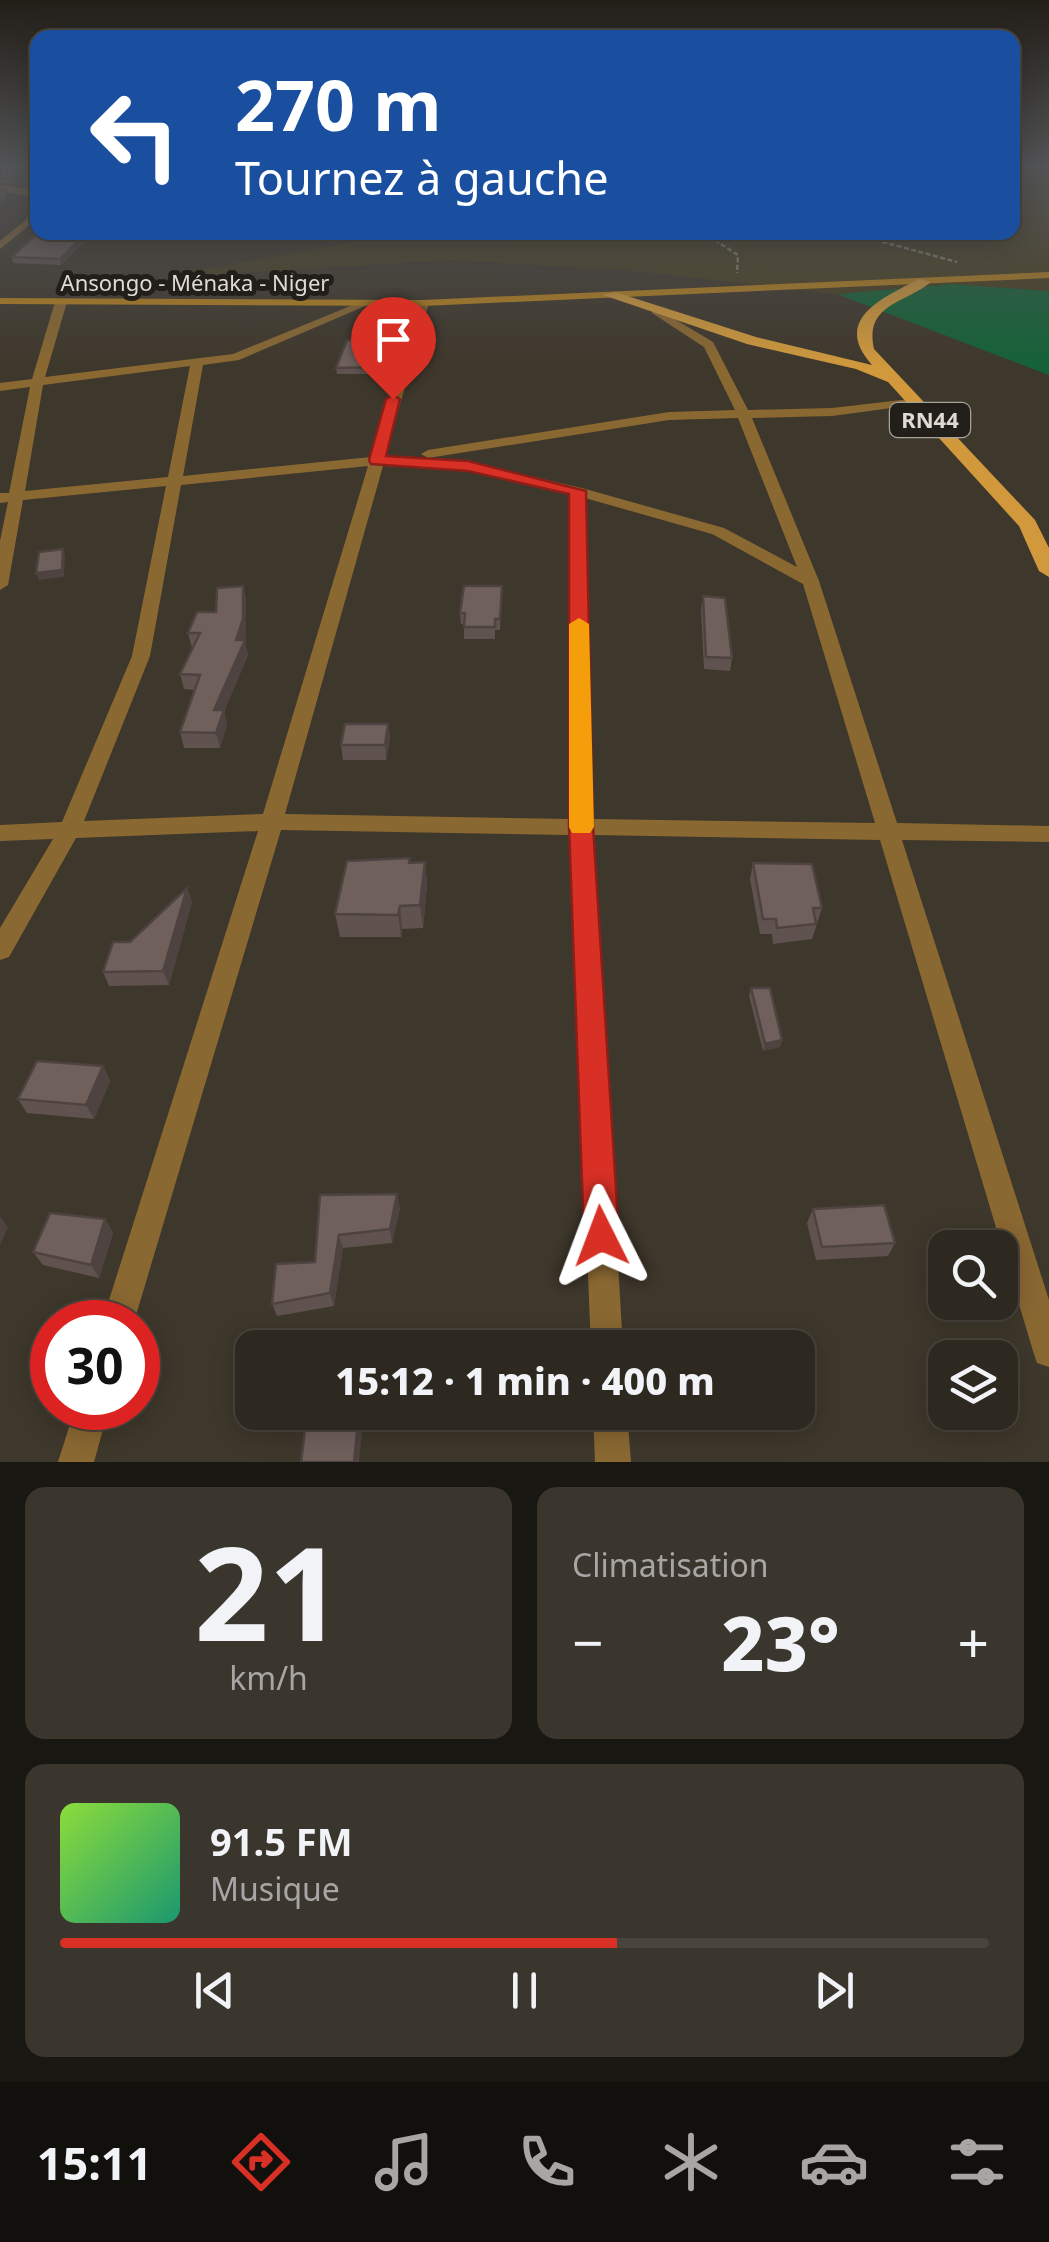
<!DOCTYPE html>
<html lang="fr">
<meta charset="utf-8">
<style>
:root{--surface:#2e2920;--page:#3a352d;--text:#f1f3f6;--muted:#a7a6a5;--line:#49453e;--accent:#d93025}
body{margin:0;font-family:"Noto Sans",sans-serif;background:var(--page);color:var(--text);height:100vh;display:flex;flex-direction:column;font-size:38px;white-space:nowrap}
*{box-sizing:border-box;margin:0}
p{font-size:32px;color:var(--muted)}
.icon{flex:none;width:55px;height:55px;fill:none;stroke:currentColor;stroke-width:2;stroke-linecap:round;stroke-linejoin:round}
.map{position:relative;height:1462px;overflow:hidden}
.drawer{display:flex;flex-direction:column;gap:25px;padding:25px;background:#191712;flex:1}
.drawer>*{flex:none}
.top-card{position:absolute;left:30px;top:30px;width:990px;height:210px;border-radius:20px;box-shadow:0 5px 25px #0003,0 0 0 2px var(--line);background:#1a4fa0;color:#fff;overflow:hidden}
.fabs{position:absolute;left:928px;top:1230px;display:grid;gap:20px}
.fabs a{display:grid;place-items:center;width:90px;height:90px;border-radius:20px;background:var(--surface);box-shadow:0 5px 25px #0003,0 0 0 2px var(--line);font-size:50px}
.speed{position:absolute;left:30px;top:1300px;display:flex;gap:20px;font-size:50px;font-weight:700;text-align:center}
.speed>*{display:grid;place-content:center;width:130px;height:130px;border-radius:50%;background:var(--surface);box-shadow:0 5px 25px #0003,0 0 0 2px var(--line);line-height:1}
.speed .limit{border:15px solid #d22;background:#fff;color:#111}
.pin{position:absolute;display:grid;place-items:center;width:85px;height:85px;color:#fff;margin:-102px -42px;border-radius:50% 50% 50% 0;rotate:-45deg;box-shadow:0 0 10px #0007}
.pin .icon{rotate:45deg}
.me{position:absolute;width:110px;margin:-55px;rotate:357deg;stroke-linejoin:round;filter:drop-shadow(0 0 8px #0008)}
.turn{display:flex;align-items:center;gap:35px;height:210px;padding:0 40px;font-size:45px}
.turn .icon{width:130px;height:130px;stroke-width:2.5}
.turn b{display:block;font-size:70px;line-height:85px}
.big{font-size:75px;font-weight:800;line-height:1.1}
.drawer .tile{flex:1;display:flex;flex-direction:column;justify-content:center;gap:15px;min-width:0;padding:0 35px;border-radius:20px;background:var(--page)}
.drawer .dial{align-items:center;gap:0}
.dial b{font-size:130px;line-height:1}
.song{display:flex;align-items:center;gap:30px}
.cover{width:120px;height:120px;border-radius:15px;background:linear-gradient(135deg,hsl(90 70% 55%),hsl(160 70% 35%))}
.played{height:10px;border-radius:5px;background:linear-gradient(90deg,var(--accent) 60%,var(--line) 60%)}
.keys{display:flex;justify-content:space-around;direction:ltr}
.heat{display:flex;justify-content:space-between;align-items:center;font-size:55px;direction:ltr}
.drawer .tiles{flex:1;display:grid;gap:25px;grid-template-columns:1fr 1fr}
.tile:last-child{grid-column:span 2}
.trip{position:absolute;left:235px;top:1330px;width:580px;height:100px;border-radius:20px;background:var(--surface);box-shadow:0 5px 25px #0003,0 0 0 2px var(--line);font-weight:800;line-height:100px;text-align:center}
.dock{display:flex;height:160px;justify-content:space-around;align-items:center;background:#12100d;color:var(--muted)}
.dock .icon{width:70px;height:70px}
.dock .active{color:var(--accent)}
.dock b{font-size:45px;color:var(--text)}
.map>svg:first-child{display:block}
</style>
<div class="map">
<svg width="1049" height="1462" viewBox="0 0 1049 1462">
<rect width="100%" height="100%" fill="#3e372b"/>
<!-- green -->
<path fill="#146238" d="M952 284 1049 291V375L837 294Z"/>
<!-- sand -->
<path fill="#483f1f" d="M1013 164H1049V291L952 284 837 294 636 271 453 260 162 277 403 233 1012 232Z"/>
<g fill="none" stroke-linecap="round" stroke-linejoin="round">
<!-- path -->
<g stroke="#8b867c" stroke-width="2.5" stroke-dasharray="5 2.5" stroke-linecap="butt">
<path d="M702 232 738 255 737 273"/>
<path d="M846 232 957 262"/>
</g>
<!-- minor -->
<g fill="#8a6832" fill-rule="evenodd">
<path d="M0 185 38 191V197L0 191Z"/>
<path d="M38 210V218L0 249V241Z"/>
<path d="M61 299 67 302 45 377 233 354 360 302 370 304 239 360 203 365 183 476 371 457 417 303 423 300 429 303 385 457 468 462 582 488 724 528 797 567 738 418 669 420 428 458 421 454 428 450 669 412 735 410 704 347 652 313V309L656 308 713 342 748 410 832 408 919 398V404L914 405 832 416 752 418 819 581 897 823 1049 826V842L902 840 1049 1300V1367L1037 1363 1033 1351 880 840 593 835 623 1348H591L570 835 281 830 134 1322H102L258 831 76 838 9 957 0 960V928L53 839 0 841V825L62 822 132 656 166 486 23 500 8 585 0 590V541L8 502 0 503V493H9L30 387 0 391V383L32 379 55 302ZM190 366 168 477 25 491 43 385ZM368 466 263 814 84 821 150 656 181 485ZM383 466 468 470 569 494 570 819 285 814ZM585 498 712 534 803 584 875 823 592 819Z"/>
<path d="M75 1408H109L94 1462H58Z"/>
<path d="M593 1412H627L631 1462H595Z"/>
</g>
<!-- secondary -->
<path fill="#b8821d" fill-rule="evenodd" d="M1049 272V278L423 306 0 304V298L423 300Z"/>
<!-- primary -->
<path fill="#d1993c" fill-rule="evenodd" d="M919 279 931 282C904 304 864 304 874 349L1035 520 1049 548V577L1039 571 1019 526 888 382 856 369 747 344 603 295 615 292 756 337 872 365C831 319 883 298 919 279Z"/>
</g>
<!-- wall -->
<g fill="#60534f">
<path d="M0 164H26L15 184 0 182Z"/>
<path d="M94 232 61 265 13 263 12 257Z"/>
<path d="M385 340 386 346 379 374H337L336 368Z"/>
<path d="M243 586 246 600V634L244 640 248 655 224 711 227 725 220 748H184L180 732 195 690 184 689 180 674 192 648 188 633 216 612Z"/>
<path d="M502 586 500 630H495V639H464V624H461L460 613Z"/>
<path d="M703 596 732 658 730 671 704 669 701 609Z"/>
<path d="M388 724 390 739 386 760H343L341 745Z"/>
<path d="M425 862 427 885 423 928 402 929 401 937H340L335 914 410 863Z"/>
<path d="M753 863 822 908 812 939 773 944 772 934H760L750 879Z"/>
<path d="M187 888 192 902 169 985 109 986 103 972Z"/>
<path d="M751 988 782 1040 780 1047 763 1051 749 996Z"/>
<path d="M103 1066 110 1081 94 1119 27 1113 18 1099Z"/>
<path d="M320 1195 400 1208 392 1243 343 1248 334 1306 277 1316 272 1304 315 1262Z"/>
<path d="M813 1209 895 1243 888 1256 816 1260 807 1223Z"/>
<path d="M105 1219 113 1233 99 1278 43 1265 33 1252Z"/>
</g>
<!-- shaded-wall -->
<g fill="#4e4340">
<path d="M22 164H26L15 184 14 179Z"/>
<path d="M87 232H94L61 265 60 259Z"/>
<path d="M385 340 386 346 379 374V367Z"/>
<path d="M63 549 65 556 64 577 39 580 36 573Z"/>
<path d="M243 586 246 600V634L242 647 245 640 248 655 224 711 227 725 220 748 216 733 214 710 236 640Z"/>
<path d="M388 724 390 739 386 760 385 745Z"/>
<path d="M425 862 427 885 423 928 420 905Z"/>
<path d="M187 888 192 902 169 985 163 971Z"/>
<path d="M400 906 402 929 401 937 398 915Z"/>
<path d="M782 1040 780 1047 763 1051 765 1044Z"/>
<path d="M103 1066 110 1081 94 1119 86 1105Z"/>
<path d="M397 1194 400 1208 392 1243 390 1229Z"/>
<path d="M0 1216 8 1227 0 1245Z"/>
<path d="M105 1219 113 1233 99 1278 91 1265Z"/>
<path d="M339 1235 343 1248 334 1306 330 1293Z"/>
<path d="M358 1422 362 1433 359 1462H354Z"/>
</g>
<!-- building -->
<g fill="#70605c" stroke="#4e4340" stroke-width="2.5">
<path d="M0 164H22L14 179 0 178Z"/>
<path d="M0 190 7 191 2 200H0Z"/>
<path d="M39 232H87L60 259 12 257Z"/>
<path d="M347 340H385L379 367 336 368Z"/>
<path d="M63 549 62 570 36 573 39 552Z"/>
<path d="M243 586V619L236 640H245L214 710H224L216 733 180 732 200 675 180 674 200 633H188L197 612H216L217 588Z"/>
<path d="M464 586H502L500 619H495V627H464L465 613H460Z"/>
<path d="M703 596 725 598 732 658 706 657Z"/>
<path d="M345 724H388L385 745H341Z"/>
<path d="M409 858V863L425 862 420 905 400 906 398 915 335 914 347 861Z"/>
<path d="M753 863 812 864 822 908H813L816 924 777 928 776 919H763Z"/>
<path d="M187 888 163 971 103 972 113 942H130Z"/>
<path d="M751 988H770L782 1040 765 1044Z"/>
<path d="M37 1061 103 1066 86 1105 18 1099Z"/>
<path d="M397 1194 390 1229 339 1235 330 1293 272 1304 276 1264 315 1262 320 1195Z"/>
<path d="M884 1205 895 1243 822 1247 813 1209Z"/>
<path d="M50 1213 105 1219 91 1265 33 1252Z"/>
<path d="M306 1422H358L354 1462H301Z"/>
</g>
<!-- sky -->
<linearGradient id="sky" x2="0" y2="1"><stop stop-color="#221e18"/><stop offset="0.45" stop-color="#525355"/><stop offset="1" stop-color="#525355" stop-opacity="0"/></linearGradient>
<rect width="1049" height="368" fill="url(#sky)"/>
<!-- route -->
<path fill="#d93025" stroke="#8d1f18" stroke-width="2.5" d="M393 395 400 399 386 456 468 461 586 491 593 826 619 1236 613 1248 601 1253 589 1248 584 1236 569 826V494L468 471 371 464 369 460 386 399Z"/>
<!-- slow -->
<path fill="#f59e0b" d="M579 618 589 624 594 827 590 833H572L569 827V624Z"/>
<g text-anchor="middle" stroke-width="10" stroke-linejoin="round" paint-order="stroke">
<!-- far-street labels -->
<g font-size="22" fill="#dfdbd4" stroke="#221f1a">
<text x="195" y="291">Ansongo - Ménaka - Niger</text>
</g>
<!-- shield labels -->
<rect fill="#221f1a" stroke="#a6a39c" stroke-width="2.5" x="890" y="403" width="80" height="34" rx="8"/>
<g font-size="22" font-weight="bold" fill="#dfdbd4">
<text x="930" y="428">RN44</text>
</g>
</g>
</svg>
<div class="fabs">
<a><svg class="icon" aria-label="search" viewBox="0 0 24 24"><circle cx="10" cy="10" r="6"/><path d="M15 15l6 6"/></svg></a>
<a><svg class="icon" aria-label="layers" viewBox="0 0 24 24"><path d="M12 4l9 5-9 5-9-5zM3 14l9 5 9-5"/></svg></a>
</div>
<div class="speed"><div class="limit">30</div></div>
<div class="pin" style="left:393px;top:399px;background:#d93025"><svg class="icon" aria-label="arrive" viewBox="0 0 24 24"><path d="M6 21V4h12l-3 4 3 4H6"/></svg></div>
<svg class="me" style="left:601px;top:1236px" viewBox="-20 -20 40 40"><path d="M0-17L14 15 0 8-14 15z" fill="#d93025" stroke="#fff" stroke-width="4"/></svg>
<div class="trip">15:12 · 1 min · 400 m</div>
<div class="top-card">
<div class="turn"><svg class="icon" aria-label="left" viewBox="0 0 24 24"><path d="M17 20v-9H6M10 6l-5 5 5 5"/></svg><div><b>270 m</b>Tournez à gauche</div></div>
</div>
</div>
<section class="drawer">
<div class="tiles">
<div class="tile dial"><b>21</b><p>km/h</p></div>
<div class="tile"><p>Climatisation</p>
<div class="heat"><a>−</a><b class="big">23°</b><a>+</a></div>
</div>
<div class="tile">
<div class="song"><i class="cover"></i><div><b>91.5 FM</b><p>Musique</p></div></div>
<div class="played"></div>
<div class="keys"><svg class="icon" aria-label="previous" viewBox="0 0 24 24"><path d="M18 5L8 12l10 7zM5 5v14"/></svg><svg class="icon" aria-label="pause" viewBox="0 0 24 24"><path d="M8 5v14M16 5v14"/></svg><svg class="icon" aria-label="next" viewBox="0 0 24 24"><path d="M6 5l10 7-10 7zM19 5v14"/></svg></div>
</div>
</div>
</section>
<nav class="dock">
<b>15:11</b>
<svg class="icon active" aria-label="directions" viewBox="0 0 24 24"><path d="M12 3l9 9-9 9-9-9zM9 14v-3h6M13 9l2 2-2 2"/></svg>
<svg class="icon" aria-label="music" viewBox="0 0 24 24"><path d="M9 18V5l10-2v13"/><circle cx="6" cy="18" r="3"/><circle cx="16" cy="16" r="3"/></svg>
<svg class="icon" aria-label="phone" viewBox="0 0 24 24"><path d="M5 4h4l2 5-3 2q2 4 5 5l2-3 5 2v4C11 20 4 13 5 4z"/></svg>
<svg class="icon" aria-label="climate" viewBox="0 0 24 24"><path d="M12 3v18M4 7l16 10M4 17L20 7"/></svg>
<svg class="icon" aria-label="car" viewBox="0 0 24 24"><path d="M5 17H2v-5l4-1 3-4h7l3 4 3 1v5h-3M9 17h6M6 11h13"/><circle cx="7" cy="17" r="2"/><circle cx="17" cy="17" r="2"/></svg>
<svg class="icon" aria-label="filters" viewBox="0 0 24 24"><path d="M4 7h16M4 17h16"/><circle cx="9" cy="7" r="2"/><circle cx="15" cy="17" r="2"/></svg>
</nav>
